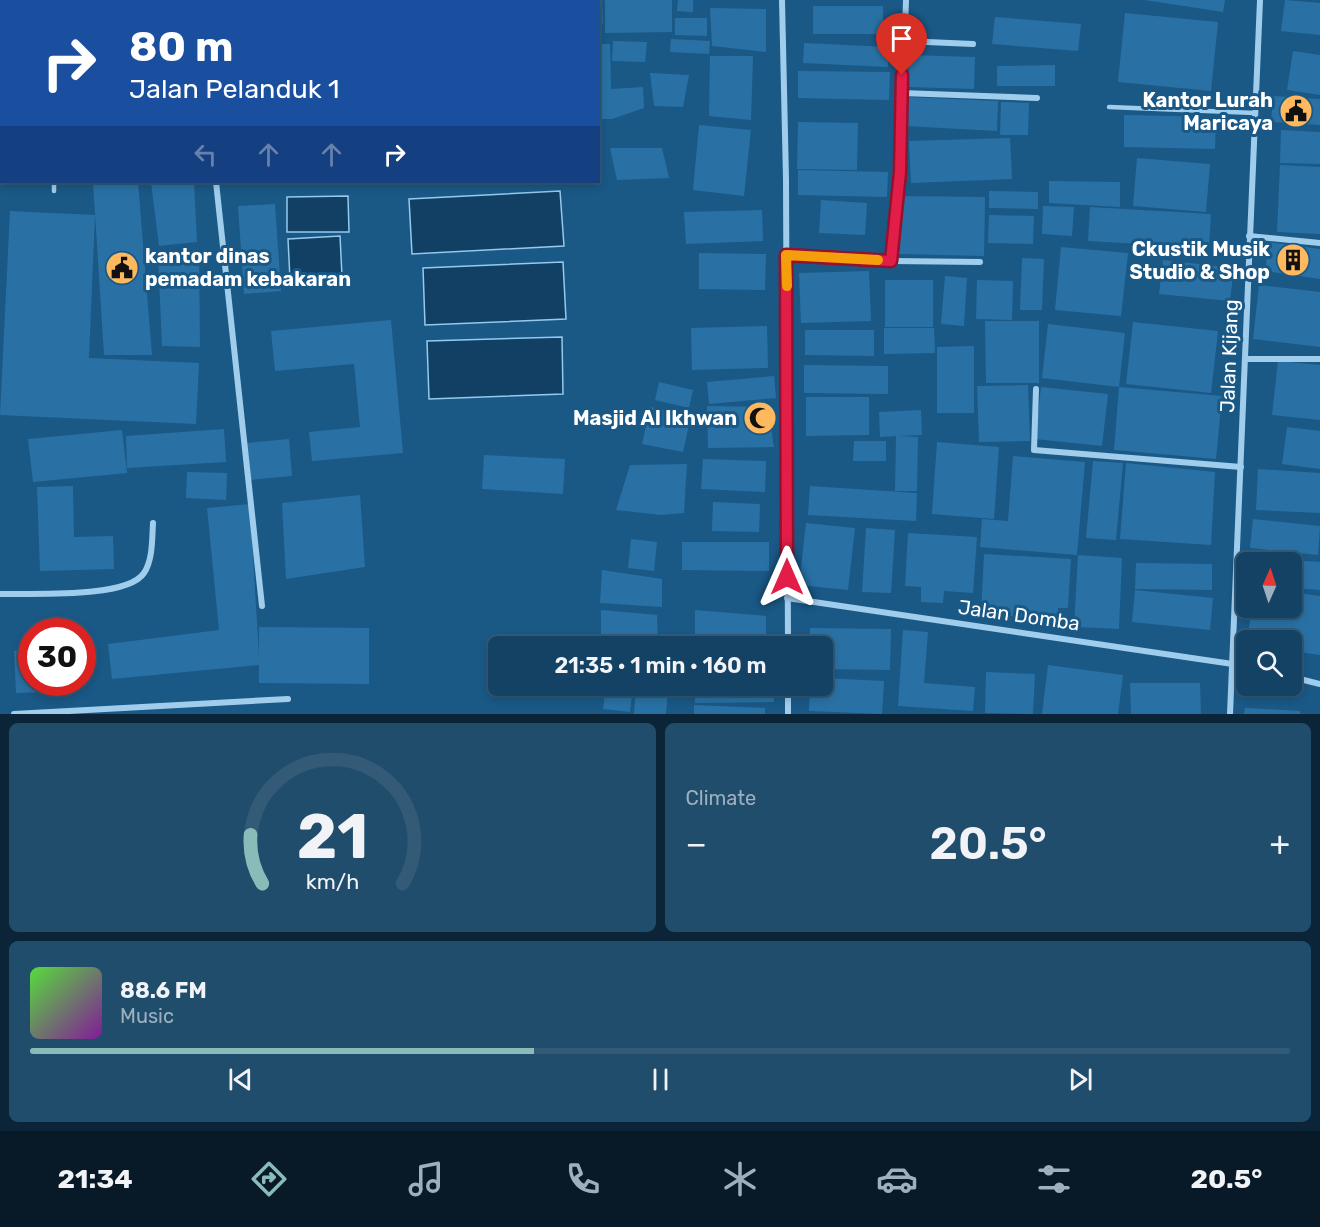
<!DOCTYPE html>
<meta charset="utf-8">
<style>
:root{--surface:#144264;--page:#214d6d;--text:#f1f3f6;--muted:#9db0bf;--line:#335b78;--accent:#8bbbb9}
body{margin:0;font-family:Rubik,sans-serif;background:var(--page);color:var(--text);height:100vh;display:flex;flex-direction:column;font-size:22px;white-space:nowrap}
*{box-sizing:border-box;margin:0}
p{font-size:20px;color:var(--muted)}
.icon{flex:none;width:33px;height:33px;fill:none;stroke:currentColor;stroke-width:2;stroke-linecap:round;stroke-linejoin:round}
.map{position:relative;height:714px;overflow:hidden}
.panel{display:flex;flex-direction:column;gap:9px;padding:9px;background:#0b2437;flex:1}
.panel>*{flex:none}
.hud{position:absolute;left:0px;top:0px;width:600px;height:183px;box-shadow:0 3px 9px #0003,0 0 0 2px var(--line);background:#1a4fa0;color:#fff;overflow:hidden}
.needle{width:39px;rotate:3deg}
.tools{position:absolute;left:1236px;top:552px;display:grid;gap:12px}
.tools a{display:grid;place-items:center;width:66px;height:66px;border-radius:9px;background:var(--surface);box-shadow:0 3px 9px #0003,0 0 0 2px var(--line);font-size:30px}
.speed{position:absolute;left:18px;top:618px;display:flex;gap:12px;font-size:30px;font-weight:700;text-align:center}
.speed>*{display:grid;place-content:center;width:78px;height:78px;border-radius:50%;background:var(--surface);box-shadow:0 3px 9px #0003,0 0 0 2px var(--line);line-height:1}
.speed .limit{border:9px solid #d22;background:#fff;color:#111}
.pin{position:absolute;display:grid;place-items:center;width:51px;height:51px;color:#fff;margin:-62px -26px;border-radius:50% 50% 50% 0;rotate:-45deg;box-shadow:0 0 6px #0007}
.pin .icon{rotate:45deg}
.me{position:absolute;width:66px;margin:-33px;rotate:0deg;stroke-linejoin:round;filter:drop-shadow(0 0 4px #0008)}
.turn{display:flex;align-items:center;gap:21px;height:126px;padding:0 30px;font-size:27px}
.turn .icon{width:78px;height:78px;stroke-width:2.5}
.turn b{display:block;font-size:42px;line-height:51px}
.lanes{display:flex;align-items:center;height:57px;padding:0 30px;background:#0003;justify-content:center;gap:30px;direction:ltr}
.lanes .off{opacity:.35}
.big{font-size:45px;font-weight:600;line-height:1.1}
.panel .tile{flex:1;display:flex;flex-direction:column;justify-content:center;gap:9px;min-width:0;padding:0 21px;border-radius:9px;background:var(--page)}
.panel .dial{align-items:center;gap:0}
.dial svg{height:156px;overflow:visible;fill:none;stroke:var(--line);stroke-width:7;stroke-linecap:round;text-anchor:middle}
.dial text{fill:var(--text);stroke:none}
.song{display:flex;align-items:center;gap:18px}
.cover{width:72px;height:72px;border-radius:9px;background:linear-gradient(135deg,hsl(110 70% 55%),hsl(290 70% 35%))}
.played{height:6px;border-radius:3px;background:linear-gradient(90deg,var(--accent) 40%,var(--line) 40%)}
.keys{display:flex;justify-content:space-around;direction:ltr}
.heat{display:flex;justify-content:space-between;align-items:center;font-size:33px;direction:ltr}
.panel .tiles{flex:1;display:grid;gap:9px;grid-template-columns:1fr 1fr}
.tile:last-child{grid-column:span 2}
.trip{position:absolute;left:488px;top:636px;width:345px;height:60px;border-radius:9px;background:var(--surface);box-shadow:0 3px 9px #0003,0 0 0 2px var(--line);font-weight:600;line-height:60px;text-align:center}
.tab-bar{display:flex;height:96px;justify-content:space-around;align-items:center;background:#081a28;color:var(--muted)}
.tab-bar .icon{width:42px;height:42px}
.tab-bar .on{color:var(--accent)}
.tab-bar b{font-size:27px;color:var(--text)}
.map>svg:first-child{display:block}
</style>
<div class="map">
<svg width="1320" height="714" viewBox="0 0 1320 714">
<rect width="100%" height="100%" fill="#1a5886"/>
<!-- water -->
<g fill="#114064" stroke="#94caee" stroke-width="1.5">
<path d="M560 191 564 246 412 254 409 199Z"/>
<path d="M348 196 349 232H287V197Z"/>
<path d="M340 236 342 276 290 279 288 239Z"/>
<path d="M563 262 566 319 425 325 423 268Z"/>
<path d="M562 337 563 394 429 399 427 341Z"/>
</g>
<!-- building -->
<g fill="#2971a4">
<path d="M598 0H602L603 23 598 24Z"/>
<path d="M605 0H672V32L605 33Z"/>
<path d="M678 0H693V12L677 11Z"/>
<path d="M1144 0H1225L1223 12Z"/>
<path d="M1285 0 1320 3V35L1281 31Z"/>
<rect x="813" y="6" width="70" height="28"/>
<path d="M710 8 766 9V52L712 46Z"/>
<path d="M1125 13 1218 22 1211 91 1118 82Z"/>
<path d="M995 17 1081 24 1078 51 992 44Z"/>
<path d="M675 18H707V36L675 35Z"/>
<path d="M671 39 710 41 709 54 670 52Z"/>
<path d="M613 41 647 42 645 62 612 61Z"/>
<path d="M804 43 889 47 888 67 803 63Z"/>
<path d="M598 44H610L611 89 643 87 644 108 612 119H598Z"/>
<path d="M1293 51 1320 55V95L1287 90Z"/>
<path d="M909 55 975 57 974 89 908 87Z"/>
<path d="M710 56H753L751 120 709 116Z"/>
<path d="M1055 65V86H997V66Z"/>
<path d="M798 71 890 72 889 100 798 98Z"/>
<path d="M650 73 689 75 683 107 654 106Z"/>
<path d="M1273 96 1320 99V125L1271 122Z"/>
<path d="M907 97 998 101 997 131 905 126Z"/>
<path d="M1001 102 1029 103 1028 135H1000Z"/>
<path d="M1124 115 1216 117 1215 149 1124 147Z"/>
<path d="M798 122 858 123 857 170 797 169Z"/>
<path d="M699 125 751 130 744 196 693 190Z"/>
<path d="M1281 130 1320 132V164L1280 163Z"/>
<path d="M1010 138 1012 179 911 183 909 141Z"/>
<path d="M610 148H662L669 178 617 180Z"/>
<path d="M1137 158 1210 164 1206 212 1133 206Z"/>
<path d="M1280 165 1320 167V234L1277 232Z"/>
<path d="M798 170 888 172 887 197 798 195Z"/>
<path d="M1049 181 1120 182V207L1049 203Z"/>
<path d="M93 182H138L152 355H104Z"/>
<path d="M151 182H194L197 242 159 246Z"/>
<path d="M989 191 1038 192V209L989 208Z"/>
<path d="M900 196 985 197 984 256 898 254Z"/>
<path d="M821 200 867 203 865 235 819 233Z"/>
<path d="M275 204 281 291 244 294 238 206Z"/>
<path d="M1043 206 1074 207 1072 236 1042 234Z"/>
<path d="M1090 207 1211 214 1209 248 1088 241Z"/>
<path d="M762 210 763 241 686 244 684 212Z"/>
<path d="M10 211 95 215 89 358 199 363 196 424 0 415Z"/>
<path d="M989 215 1034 216 1033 244 988 243Z"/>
<path d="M1269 242 1320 249V279L1265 271Z"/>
<path d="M1061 247 1128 253 1121 316 1055 310Z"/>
<path d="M699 253 766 254 765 290 699 289Z"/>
<path d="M199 255 200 347 162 346 158 256Z"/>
<path d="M1022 258 1044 259 1042 310H1020Z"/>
<path d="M1163 260 1234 268 1230 301 1159 294Z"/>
<path d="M869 271 871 321 801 323 799 273Z"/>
<path d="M945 276 967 278 964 326 941 324Z"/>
<rect x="885" y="280" width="48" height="47"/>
<path d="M977 280 1013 281 1012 320 976 319Z"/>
<path d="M1259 285 1320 292V347L1253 339Z"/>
<path d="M391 320 403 453 312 461 309 432 360 427 354 364 275 371 271 331Z"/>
<path d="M985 321H1039V383H986Z"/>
<path d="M1133 322 1218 331 1211 393 1126 384Z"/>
<path d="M1048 324 1125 333 1119 387 1042 378Z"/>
<path d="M767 326 768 368 692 370 691 328Z"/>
<path d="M884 328H934L935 353 884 354Z"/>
<path d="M805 330H874V356L805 355Z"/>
<path d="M974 346V413H937V347Z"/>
<path d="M1278 361 1320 365V420L1272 415Z"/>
<path d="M804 365 888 366V394L804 393Z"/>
<path d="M774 376 776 398 709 404 707 382Z"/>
<path d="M659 382 693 390 689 408 655 400Z"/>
<path d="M1028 385 1030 441 979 442 977 386Z"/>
<path d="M1041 387 1108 394 1102 446 1035 439Z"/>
<path d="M1119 387 1222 396 1216 459 1114 450Z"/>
<path d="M806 397H869V435L806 436Z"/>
<path d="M707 406 768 407 774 447 708 448Z"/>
<path d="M650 407 691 415 683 452 642 444Z"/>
<path d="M921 410 922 435 899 436 918 437 917 491H895L896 436 880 437 879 412Z"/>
<path d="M1287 427 1320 431V469L1282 464Z"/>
<path d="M224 429 226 462 127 468 126 436Z"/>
<path d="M122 430 127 473 33 482 28 439Z"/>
<path d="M289 439 292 476 250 480 247 443Z"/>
<path d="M854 441H886V461H853Z"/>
<path d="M937 442 999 447 994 519 932 514Z"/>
<path d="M484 455 565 459 563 494 482 489Z"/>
<path d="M1013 456 1085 462 1077 555 980 547 982 519 1008 521Z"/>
<path d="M703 459 766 461 765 492 701 489Z"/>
<path d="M1093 461 1123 463 1116 540 1086 538Z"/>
<path d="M1126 463 1215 472 1211 545 1120 539Z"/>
<path d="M687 464 684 513 661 515 616 510 630 465Z"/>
<path d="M1258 469 1320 473V513L1256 510Z"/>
<path d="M187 472 227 473 226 500 186 498Z"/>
<path d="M73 486 74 537 113 536 114 569 40 571 37 487Z"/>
<path d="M810 486 917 493 916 521 808 515Z"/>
<path d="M360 495 365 567 286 579 282 503Z"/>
<path d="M713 502 760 504 759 532 712 531Z"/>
<path d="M250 504 259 657V627L369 628V684L259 683V665L112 679 108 644 219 630 207 508Z"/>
<path d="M1253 519 1320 526 1318 555 1250 548Z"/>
<path d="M806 523 855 528 848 590 799 585Z"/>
<path d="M866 528 895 530 891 593 862 592Z"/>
<path d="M908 533 977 537 973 593 944 591 943 603 921 602V587L905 586Z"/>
<path d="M631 539 657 542 654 571 628 568Z"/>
<path d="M682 542H769V571L682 570Z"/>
<path d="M984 554 1071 559 1068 608H1058V619L981 614Z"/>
<path d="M1078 555 1122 558 1119 629 1074 627Z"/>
<path d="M1261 558 1320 562V590L1292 588V562H1261Z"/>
<path d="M1136 563 1212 564V590L1135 589Z"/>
<path d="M602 570 662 579V607L600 603Z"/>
<path d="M1135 590 1213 598 1210 630 1132 622Z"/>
<path d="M1292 592 1320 596V655L1292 651V640H1247L1252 608H1292Z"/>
<path d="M601 610 657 615 658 644 601 636Z"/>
<path d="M695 610 766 616V646H695Z"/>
<path d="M810 628 891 629 890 670 822 669V646H810Z"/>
<path d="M903 630 928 632 924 683 975 687 973 711 898 706Z"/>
<path d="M32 650V682H50V692L16 693 14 651Z"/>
<path d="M1048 665 1123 675 1118 714H1042Z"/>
<path d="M986 672 1035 674 1033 714 985 713Z"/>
<path d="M822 678 884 681 882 714 809 711 810 686H822Z"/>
<path d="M1130 683H1200L1201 714H1131Z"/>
<path d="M606 686H633L630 712 603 709Z"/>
<path d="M636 686 668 689 666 714H634Z"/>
<path d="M694 686H773L774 702 695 703Z"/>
<path d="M694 705 765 708V714H694Z"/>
<path d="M1245 708 1300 711V714H1244Z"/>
</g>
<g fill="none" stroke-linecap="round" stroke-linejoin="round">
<!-- lane -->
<g stroke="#a1cdec" stroke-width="4.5">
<path d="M1109 107 1255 113"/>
<path d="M54 191V182"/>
</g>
<!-- street -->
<g stroke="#a1cdec" stroke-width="6">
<path d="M782 0 786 179 788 646"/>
<path d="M904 41 973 44"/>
<path d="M0 93 2 92"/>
<path d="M902 93 1037 98"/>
<path d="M216 182 262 606"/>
<path d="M216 182H226"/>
<path d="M1249 236 1320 243"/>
<path d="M786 255 891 261 900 172 906 0"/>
<path d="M891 261 980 262"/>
<path d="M1246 359H1320"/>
<path d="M1036 389 1034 450 1241 467"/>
<path d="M0 594C30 593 127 599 144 573 153 560 152 538 153 523"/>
<path d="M787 598 1246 666"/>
<path d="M1292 677 1320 684"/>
<path d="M14 714 288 699"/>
<path d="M788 714V686"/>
<path d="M1230 714 1260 0"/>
</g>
</g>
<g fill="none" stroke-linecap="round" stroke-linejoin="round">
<defs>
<path id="route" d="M787 577 786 255 891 261 900 172 902 75"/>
</defs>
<!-- route casing -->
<use href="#route" stroke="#92132f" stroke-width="15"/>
<!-- route -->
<use href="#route" stroke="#e11d48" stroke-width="10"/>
<!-- slow -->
<path stroke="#f59e0b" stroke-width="10" d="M787 286 786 255 878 260"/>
</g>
<!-- icons -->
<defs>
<symbol id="civic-disc" viewBox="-11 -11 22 22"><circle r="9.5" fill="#feb95e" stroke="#1a5886"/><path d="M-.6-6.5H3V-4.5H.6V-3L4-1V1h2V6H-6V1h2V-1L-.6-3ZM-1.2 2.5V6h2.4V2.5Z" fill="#111"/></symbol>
<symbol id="building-disc" viewBox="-11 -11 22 22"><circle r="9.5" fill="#feb95e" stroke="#1a5886"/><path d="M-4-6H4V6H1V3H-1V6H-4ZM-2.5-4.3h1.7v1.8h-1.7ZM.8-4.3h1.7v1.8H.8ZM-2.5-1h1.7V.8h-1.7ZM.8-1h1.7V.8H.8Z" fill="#111"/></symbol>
<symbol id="mosque-disc" viewBox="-11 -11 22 22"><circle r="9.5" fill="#feb95e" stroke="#1a5886"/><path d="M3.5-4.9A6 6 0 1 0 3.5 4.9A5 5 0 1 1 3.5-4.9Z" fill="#111"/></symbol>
</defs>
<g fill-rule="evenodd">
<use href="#civic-disc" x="1277" y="92" width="38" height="38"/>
<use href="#building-disc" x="1274" y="241" width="38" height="38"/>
<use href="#civic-disc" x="103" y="249" width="38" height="38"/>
<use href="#mosque-disc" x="741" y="399" width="38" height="38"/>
</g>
<g text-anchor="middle" stroke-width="6" stroke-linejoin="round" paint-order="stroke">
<!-- poi labels -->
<g font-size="20" font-weight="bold" fill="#fff" stroke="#1a5886" text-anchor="end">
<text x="1273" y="107">Kantor Lurah<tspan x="1273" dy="23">Maricaya</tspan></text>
<text x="1270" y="256">Ckustik Musik<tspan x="1270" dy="23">Studio &amp; Shop</tspan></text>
<text x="145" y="263" text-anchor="start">kantor dinas<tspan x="145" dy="23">pemadam kebakaran</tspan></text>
<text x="737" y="425">Masjid Al Ikhwan</text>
</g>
<!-- street labels -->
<g font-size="20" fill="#fff" stroke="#1a5886">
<text transform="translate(1229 356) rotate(-88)" y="7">Jalan Kijang</text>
<text transform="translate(1019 615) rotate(8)" y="7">Jalan Domba</text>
</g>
</g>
</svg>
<div class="tools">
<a><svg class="needle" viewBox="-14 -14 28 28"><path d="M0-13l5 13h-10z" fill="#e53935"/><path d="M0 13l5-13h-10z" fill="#9db0bf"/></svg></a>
<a><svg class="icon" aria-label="search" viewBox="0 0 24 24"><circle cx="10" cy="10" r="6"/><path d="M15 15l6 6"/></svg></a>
</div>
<div class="speed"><div class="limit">30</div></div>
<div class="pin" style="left:902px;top:75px;background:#d93025"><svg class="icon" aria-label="arrive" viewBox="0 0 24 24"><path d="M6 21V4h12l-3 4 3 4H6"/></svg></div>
<svg class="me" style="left:787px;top:577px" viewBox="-20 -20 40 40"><path d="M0-17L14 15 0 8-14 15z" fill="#e11d48" stroke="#fff" stroke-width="4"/></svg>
<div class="trip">21:35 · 1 min · 160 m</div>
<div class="hud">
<div class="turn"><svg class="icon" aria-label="right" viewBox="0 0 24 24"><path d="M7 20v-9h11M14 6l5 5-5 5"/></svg><div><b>80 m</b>Jalan Pelanduk 1</div></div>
<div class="lanes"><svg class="icon off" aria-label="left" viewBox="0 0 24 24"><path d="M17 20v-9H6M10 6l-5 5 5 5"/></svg><svg class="icon off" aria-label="ahead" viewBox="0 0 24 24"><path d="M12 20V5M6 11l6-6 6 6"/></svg><svg class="icon off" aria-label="ahead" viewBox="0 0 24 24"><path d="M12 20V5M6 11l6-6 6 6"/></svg><svg class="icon" aria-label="right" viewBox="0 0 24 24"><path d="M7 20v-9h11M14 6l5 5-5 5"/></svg></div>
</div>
</div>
<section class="panel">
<div class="tiles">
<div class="tile dial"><svg viewBox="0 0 100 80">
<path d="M14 69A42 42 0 1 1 86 69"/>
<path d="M14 69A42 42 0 0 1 8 44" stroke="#8bbbb9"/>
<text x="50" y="56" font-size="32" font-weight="700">21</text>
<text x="50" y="72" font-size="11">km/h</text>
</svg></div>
<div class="tile"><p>Climate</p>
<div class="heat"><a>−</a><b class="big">20.5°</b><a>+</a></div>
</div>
<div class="tile">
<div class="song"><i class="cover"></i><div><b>88.6 FM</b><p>Music</p></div></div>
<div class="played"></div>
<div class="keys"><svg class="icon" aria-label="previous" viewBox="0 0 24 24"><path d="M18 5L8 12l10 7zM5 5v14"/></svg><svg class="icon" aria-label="pause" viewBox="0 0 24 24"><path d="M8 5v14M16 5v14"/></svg><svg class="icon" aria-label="next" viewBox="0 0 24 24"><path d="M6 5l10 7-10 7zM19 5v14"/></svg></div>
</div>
</div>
</section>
<nav class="tab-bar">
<b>21:34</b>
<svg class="icon on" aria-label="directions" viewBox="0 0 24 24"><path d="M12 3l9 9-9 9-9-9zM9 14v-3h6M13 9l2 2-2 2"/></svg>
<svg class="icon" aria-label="music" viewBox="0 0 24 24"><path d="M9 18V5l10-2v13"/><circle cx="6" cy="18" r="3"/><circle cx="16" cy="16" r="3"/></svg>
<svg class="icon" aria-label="phone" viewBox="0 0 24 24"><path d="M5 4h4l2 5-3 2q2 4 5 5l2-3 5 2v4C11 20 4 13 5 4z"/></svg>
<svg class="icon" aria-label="climate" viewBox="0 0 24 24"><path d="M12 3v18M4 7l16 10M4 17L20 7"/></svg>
<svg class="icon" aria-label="car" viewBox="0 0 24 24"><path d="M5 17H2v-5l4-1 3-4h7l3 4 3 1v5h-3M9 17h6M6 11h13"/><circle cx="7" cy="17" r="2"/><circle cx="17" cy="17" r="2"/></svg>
<svg class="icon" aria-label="filters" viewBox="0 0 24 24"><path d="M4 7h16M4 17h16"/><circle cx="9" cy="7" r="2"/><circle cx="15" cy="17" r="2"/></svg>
<b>20.5°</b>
</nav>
